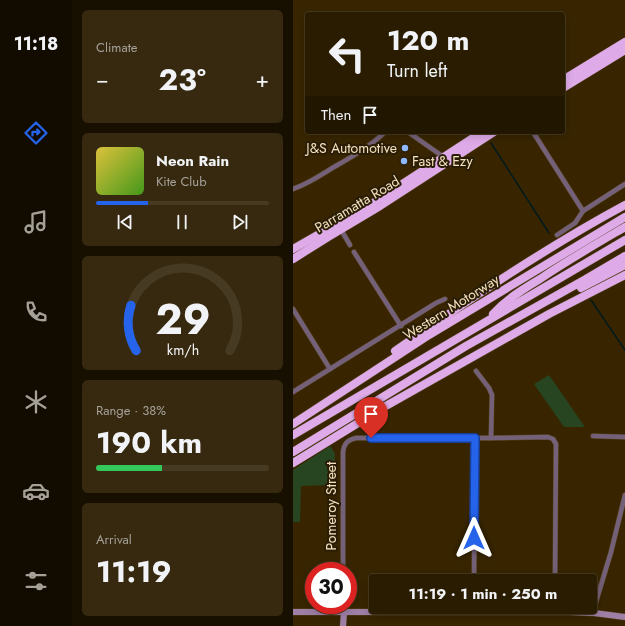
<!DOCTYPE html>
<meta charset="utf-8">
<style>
:root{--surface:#2a1c00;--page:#36290f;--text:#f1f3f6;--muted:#a5a199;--line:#463a22;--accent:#2563eb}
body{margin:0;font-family:Jost,sans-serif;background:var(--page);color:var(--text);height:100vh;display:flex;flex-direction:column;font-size:15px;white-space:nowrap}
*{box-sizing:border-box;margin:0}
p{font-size:13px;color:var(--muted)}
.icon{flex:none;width:22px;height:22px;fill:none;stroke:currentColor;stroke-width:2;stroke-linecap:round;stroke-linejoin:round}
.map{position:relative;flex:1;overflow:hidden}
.panel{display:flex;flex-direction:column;gap:10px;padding:10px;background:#170f00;width:221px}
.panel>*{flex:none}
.hud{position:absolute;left:12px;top:12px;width:260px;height:122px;border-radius:4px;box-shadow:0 2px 10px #0003,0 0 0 1px var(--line);background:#2a1c00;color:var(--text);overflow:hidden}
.speed{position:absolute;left:12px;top:562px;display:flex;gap:8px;font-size:20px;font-weight:700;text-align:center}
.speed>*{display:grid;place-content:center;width:52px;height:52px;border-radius:50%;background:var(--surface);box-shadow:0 2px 10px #0003,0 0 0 1px var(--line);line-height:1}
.speed .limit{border:6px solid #d22;background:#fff;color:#111}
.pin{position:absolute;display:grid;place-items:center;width:34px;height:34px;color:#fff;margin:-41px -17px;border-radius:50% 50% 50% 0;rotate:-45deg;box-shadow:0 0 4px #0007}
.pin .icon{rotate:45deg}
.me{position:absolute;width:44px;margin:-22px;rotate:0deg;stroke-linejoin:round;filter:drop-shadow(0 0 3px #0008)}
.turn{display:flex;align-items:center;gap:14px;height:84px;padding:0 16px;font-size:18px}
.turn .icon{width:52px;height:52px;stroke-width:2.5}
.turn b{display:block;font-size:28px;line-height:34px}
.then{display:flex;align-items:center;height:38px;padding:0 16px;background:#0003;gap:8px;font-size:15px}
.big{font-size:30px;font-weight:700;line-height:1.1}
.panel .widget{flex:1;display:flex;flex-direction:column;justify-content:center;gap:6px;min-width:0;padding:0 14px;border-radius:6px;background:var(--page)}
.panel .dial{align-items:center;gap:0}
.dial svg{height:104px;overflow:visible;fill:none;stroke:var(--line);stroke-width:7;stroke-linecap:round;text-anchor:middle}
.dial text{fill:var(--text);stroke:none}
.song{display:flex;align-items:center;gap:12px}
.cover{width:48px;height:48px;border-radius:6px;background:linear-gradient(135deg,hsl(50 70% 55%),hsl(100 70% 35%))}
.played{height:4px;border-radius:2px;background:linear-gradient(90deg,var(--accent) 30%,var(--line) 30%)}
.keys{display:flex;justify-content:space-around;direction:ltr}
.heat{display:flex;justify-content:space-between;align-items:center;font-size:22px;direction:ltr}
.charge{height:6px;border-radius:3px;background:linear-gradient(90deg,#34c759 38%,var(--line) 0)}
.trip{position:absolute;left:76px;top:574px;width:228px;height:40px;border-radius:4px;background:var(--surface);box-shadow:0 2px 10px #0003,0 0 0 1px var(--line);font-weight:700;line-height:40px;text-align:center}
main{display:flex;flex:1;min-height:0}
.tab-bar{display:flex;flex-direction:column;width:72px;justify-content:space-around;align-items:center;background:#110b00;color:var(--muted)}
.tab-bar .icon{width:28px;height:28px}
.tab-bar .active{color:var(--accent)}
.tab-bar b{font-size:18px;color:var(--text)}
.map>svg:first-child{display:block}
</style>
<main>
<nav class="tab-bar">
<b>11:18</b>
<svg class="icon active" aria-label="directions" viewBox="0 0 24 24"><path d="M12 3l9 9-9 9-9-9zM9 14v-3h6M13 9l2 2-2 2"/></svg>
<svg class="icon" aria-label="music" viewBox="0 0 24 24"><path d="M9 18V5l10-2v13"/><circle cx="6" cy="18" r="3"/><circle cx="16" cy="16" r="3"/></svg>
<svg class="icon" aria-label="phone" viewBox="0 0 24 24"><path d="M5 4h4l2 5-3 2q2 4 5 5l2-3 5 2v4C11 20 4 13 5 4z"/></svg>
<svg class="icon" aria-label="climate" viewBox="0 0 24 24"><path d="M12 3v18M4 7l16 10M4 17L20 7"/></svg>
<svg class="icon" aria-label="car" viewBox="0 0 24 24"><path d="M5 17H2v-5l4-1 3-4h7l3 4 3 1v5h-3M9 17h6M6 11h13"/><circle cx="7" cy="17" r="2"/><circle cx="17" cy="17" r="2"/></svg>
<svg class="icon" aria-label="filters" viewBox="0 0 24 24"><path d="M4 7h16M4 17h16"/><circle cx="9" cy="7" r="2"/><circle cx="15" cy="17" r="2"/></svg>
</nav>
<section class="panel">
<div class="widget"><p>Climate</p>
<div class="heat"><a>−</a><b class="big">23°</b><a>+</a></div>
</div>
<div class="widget">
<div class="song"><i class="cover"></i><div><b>Neon Rain</b><p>Kite Club</p></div></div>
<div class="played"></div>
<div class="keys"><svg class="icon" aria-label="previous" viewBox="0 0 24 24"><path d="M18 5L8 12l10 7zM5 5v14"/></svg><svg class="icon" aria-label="pause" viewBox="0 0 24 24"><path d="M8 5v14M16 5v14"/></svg><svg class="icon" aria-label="next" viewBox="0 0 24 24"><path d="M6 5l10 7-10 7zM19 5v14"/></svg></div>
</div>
<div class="widget dial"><svg viewBox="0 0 100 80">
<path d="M14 69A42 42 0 1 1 86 69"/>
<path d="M14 69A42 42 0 0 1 10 34" stroke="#2563eb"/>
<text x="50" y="56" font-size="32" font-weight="700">29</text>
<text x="50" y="72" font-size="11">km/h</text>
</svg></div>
<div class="widget"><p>Range · 38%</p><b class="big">190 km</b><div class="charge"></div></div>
<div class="widget"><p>Arrival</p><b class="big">11:19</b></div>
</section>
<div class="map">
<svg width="332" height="626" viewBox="0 0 332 626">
<rect width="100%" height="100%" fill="#382500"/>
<!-- green -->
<g fill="#264520">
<path d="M256 375 292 427H271L241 384Z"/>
<path d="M37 446 42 453 41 485 8 486 7 522H0V470Z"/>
</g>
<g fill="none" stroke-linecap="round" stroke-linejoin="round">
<!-- stream -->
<g stroke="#011a1b" stroke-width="1.5">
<path d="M198 143 256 233"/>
<path d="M298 300 332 350"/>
</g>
<defs>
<g id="street">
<path d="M115 132 152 158"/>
<path d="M240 132 290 211"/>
<path d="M0 189C15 184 28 175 41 167 59 157 78 146 92 132"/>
<path d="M47 228 57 245"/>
<path d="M264 235 282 223 290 211 332 184"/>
<path d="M61 252 108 326"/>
<path d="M0 309 37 369"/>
<path d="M183 371 196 388 199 395 198 438"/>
<path d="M0 392 143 303 152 299"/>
<path d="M300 436 332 437"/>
<path d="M50 571V452C51 444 54 440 63 438H198L255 437 260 439 263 444 262 581"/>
<path d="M181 581 182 438"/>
<path d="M51 612V605"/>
<path d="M301 613 302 605 318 552 332 495"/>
</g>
<g id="secondary">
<path d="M0 612H277L301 613 332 617"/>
<path d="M50 626 51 612"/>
</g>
<g id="highway">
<path d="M270 80 332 42"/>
<path d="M270 88 332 50"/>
<path d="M0 249 77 205 189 132"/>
<path d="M0 259 35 237 87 206 201 132"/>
<path d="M288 288 332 265"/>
<path d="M200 314C214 299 230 289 247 279 275 260 303 244 332 227"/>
<path d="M102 351C176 299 252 248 332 205"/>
<path d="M0 424 136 335 332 217"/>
<path d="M0 435 332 240"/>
<path d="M0 452 173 346 293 279 332 256"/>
<path d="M0 463 91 407 256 314 332 275"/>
</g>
</defs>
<!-- street casing -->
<use href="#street" stroke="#56431e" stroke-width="5.5"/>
<!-- secondary casing -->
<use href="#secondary" stroke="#56431e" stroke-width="7"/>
<!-- highway casing -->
<use href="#highway" stroke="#56431e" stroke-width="9"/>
<!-- street -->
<use href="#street" stroke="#746078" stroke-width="4.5"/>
<!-- secondary -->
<use href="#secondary" stroke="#9f7fa6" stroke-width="6"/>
<!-- highway -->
<use href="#highway" stroke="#deabe8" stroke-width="8"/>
</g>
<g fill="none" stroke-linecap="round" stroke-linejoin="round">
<defs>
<path id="route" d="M78 438H182L181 538"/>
</defs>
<!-- route casing -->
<use href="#route" stroke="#184099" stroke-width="10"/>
<!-- route -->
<use href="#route" stroke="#2563eb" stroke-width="7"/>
</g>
<!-- markers -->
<g fill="#8fb8fd" stroke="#291d06" stroke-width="1.5">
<circle cx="112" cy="148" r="4"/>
<circle cx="111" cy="161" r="4"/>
</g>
<g text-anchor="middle" stroke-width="4" stroke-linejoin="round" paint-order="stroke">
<!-- poi labels -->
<g font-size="14" fill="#f5e1be" stroke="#291d06" text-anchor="end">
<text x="104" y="153">J&amp;S Automotive</text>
<text x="119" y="166" text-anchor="start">Fast &amp; Ezy</text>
</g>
<!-- street labels -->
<g font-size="14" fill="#f5e1be" stroke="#291d06">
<text transform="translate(64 204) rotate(-31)" y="5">Parramatta Road</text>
<text transform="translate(158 307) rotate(-32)" y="5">Western Motorway</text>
<text transform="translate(38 506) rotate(-90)" y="5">Pomeroy Street</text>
</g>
</g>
</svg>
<div class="speed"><div class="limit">30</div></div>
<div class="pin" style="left:78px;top:438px;background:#d93025"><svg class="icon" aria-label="arrive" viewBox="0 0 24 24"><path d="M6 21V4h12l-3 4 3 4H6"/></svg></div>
<svg class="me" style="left:181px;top:538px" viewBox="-20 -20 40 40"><path d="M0-17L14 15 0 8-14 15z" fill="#2563eb" stroke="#fff" stroke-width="4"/></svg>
<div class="trip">11:19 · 1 min · 250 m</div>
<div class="hud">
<div class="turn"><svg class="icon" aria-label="left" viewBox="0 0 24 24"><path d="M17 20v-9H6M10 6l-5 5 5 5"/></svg><div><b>120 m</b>Turn left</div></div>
<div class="then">Then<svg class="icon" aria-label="arrive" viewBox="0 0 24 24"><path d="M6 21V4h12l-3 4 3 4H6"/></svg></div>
</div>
</div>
</main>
